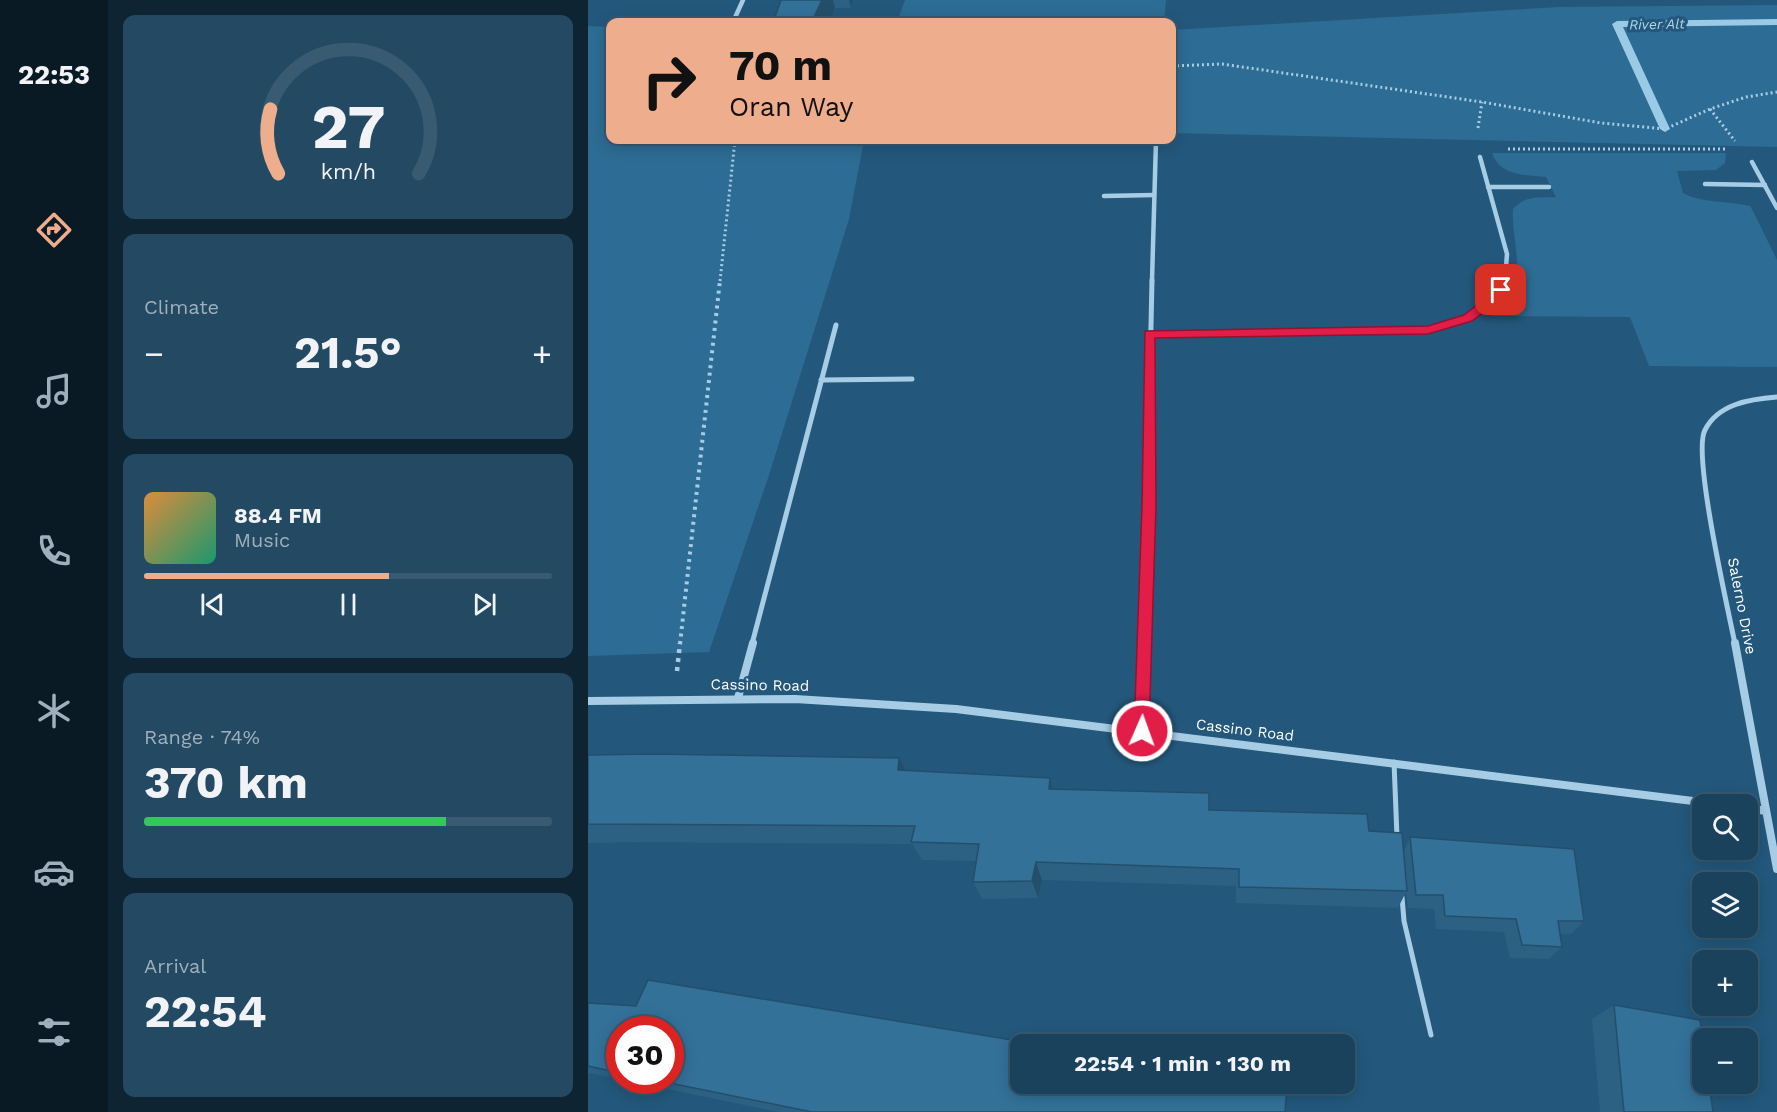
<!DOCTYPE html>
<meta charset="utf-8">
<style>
:root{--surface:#1a425d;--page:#234963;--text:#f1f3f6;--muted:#9fb0bc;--line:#385b72;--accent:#eead8d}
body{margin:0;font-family:"Work Sans",sans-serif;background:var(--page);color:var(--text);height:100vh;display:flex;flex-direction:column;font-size:22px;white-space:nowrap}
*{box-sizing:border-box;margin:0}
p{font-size:20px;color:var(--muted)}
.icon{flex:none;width:33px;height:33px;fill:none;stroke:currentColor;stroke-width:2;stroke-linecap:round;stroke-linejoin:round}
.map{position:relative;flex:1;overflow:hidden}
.drawer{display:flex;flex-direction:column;gap:15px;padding:15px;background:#0e2433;width:480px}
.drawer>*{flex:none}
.top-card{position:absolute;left:18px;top:18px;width:570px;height:126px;border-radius:12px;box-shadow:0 3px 15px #0003,0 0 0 2px var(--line);background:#eead8d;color:#111;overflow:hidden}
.fabs{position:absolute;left:1104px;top:794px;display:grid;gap:12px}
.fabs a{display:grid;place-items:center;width:66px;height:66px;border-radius:12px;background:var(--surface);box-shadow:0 3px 15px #0003,0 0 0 2px var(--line);font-size:30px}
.speed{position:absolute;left:18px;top:1016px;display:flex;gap:12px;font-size:30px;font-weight:700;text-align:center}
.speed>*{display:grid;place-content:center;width:78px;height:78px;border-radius:50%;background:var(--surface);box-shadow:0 3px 15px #0003,0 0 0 2px var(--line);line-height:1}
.speed .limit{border:9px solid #d22;background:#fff;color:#111}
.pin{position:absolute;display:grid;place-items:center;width:51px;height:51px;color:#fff;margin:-26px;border-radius:12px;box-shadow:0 3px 9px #0006}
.me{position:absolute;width:66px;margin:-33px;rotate:2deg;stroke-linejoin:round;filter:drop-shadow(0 0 4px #0008)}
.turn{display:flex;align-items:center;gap:21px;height:126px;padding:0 24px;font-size:27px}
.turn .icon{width:78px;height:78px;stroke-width:2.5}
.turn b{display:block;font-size:42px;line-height:51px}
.big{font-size:45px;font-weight:700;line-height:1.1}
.drawer .widget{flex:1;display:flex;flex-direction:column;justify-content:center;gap:9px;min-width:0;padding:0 21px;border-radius:12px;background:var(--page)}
.drawer .dial{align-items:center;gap:0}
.dial svg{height:156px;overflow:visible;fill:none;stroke:var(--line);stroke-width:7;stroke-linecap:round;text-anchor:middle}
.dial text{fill:var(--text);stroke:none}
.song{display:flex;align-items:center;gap:18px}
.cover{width:72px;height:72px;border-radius:9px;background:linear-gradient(135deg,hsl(30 70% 55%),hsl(160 70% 35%))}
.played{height:6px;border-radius:3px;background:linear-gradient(90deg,var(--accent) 60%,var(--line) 60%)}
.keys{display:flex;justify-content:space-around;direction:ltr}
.heat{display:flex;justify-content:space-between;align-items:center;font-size:33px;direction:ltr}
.charge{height:9px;border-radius:4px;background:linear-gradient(90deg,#34c759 74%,var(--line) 0)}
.trip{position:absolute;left:422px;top:1034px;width:345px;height:60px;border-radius:12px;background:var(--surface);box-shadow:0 3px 15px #0003,0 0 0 2px var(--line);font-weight:700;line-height:60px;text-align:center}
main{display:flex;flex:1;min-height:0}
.menu{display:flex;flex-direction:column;width:108px;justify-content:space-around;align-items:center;background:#0a1a25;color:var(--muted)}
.menu .icon{width:42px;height:42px}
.menu .on{color:var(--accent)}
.menu b{font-size:27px;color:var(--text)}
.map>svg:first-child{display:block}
</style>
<main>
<nav class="menu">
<b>22:53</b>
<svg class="icon on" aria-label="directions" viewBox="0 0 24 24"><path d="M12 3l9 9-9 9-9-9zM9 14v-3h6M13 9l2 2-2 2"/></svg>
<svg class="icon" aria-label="music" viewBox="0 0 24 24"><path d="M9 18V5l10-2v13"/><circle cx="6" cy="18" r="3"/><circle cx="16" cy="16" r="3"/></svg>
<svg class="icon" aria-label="phone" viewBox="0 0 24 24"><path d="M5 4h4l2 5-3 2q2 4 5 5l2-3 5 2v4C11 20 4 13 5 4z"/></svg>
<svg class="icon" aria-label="climate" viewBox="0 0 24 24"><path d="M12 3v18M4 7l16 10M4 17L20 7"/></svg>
<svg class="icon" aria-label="car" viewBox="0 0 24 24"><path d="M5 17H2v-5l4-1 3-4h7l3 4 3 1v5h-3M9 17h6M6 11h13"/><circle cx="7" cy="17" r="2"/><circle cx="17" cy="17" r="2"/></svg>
<svg class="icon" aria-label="filters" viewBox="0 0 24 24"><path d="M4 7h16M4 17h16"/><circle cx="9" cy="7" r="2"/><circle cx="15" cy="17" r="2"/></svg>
</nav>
<section class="drawer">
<div class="widget dial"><svg viewBox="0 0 100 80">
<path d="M14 69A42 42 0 1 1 86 69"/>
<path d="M14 69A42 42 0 0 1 10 36" stroke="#eead8d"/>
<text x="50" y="56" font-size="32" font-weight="700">27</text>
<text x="50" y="72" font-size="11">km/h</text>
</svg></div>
<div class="widget"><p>Climate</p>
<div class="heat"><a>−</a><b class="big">21.5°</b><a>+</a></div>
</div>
<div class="widget">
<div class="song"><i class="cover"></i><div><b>88.4 FM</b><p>Music</p></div></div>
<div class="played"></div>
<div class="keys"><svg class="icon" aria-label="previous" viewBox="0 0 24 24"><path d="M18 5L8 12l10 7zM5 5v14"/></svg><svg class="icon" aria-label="pause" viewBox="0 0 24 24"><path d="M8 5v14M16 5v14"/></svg><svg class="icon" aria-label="next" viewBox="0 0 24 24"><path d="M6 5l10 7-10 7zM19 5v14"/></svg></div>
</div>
<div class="widget"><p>Range · 74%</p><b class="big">370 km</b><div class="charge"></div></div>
<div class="widget"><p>Arrival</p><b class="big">22:54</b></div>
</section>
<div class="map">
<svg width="1189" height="1112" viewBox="0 0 1189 1112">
<rect width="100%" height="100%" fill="#23587c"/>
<!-- green -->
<g fill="#2d6c94">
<path d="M317 0H578L576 22H309Z"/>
<path d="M1189 5V147L584 133V30L971 7Z"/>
<path d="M0 26 22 27V140H276L261 219 181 475 121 652 0 656Z"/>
<path d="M904 153H1138L1137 163 1128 170 1089 171 1095 193C1113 203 1141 201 1162 206L1166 213 1189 260V367L1061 366 1042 317 903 316C909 309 917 302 922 294 937 268 923 238 925 209 938 195 950 198 968 197L958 177C938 175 912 176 904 153Z"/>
</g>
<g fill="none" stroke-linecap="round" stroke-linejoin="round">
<!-- stream -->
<path fill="#9bcae6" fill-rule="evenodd" d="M1189 19V25L1035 27 1082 129 1077 132 1072 129 1024 24 1029 21Z"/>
<!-- path-far2 -->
<g stroke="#a7cde6" stroke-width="3" stroke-dasharray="2 3" stroke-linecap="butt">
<path d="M584 66 634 64 894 102 1013 123 1077 129 1122 109 1158 97 1189 92"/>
<path d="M1122 109 1147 141"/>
<path d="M890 128 894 102"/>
<path d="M920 149H1140"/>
<path d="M132 281 147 140"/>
</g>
<!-- path-far1 -->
<path stroke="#a7cde6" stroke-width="4" stroke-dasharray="3 4.5" stroke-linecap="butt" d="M92 644 132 280"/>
<!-- path -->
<path stroke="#a7cde6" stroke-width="4.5" stroke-dasharray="4 5" stroke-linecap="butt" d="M89 671 92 643"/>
<!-- lane -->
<g stroke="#a7cde6" stroke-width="5">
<path d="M806 762 809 837"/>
<path d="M814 897 816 921 843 1035"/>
</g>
<!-- street-far2 -->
<g stroke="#a7cde6" stroke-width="4.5">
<path d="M145 22 155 0"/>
<path d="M450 140 568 141"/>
<path d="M892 157 919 254 917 281"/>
<path d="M1164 162 1189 208"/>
<path d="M1117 184 1177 185"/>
<path d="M900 187H961"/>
<path d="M516 196 566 195"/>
<path d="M564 281 568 140"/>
</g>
<!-- street-far1 -->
<g stroke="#a7cde6" stroke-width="5">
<path d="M562 334 839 329 887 314 911 294 918 280"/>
<path d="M233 380 324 379"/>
<path d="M164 644 248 325"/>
<path d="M556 644 564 280"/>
<path d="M1147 644C1140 609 1104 453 1117 430 1130 404 1162 399 1189 397"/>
</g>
<!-- street -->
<g stroke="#a7cde6" stroke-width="8">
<path d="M1147 643 1189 869"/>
<path d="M150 698 165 643"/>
<path d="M0 701 207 699 368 709 1129 804"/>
<path d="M554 731 556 643"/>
<path d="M1160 808 1178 811"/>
</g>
</g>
<!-- wall -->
<g fill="#2c6184">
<path d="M193 0H265L263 8H247L241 22H189L187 17Z"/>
<path d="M0 755 318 770 781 831 816 851 822 837 996 921 983 934H972L974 947 961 959 922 958 916 932 848 929 846 909 820 908 818 892 810 908 648 903V886L454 880 450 898 394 899 385 882 389 861 334 860 324 844 45 842 0 843Z"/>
<path d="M0 1003 697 1112H191L35 1080H82L32 1029V1079L1 1073 0 1078Z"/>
<path d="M1026 1005 1125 1112H1012L1004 1019Z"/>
</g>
<!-- shaded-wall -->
<g fill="#244f6b">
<path d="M234 0H245L247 8 241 22H228L226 17Z"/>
<path d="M261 0H265L263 8Z"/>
<path d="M311 758 322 778 310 770Z"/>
<path d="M462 778 467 798 461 789Z"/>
<path d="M448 862 454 880 450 898 444 881Z"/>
</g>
<!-- building -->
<g fill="#337199" stroke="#244f6b" stroke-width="1.5">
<path d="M193 0H234L226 17H187Z"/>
<path d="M65 754 311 758 310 770 462 778 461 789 621 793V810L779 814 781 831 814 833 819 891 651 887V869L448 862 444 881 385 882 391 844 323 842 327 826 0 824V755Z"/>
<path d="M822 837 986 849 996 921H970L974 947 934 945 928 919 857 916 855 895H828Z"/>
<path d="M60 980 448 1044H432V1083H684L699 1086 697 1112H224L67 1080H82V1029H32V1073L0 1066V1003L48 1006Z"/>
<path d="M1026 1005 1112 1020 1115 1038 1114 1083H1121L1125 1112H1036Z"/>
</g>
<!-- route -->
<path fill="#e11d48" stroke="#92132f" stroke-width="1.5" d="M913 286 919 290 908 303 884 321 840 334 567 338 568 506 561 731 559 736 554 738 548 736 546 731 554 506 557 331 840 326 876 315Z"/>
<g text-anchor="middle" stroke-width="6" stroke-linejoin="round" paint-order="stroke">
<!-- far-water labels -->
<g font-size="14" font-style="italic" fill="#b2d7ed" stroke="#23587c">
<text transform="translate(1069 24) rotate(-1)" y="5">River Alt</text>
</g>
<!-- street labels -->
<g font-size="15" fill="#fff" stroke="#23587c">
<text transform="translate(1154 606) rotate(79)" y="5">Salerno Drive</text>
<text transform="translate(172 685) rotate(1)" y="5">Cassino Road</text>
<text transform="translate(657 730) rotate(7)" y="5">Cassino Road</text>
</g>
</g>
</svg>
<div class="fabs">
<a><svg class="icon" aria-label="search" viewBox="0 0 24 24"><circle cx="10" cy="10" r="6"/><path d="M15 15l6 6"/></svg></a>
<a><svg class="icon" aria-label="layers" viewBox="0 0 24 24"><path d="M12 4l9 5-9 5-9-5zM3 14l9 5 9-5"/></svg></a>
<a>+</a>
<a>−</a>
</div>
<div class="speed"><div class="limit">30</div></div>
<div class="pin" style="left:913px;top:290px;background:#d93025"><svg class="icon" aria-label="arrive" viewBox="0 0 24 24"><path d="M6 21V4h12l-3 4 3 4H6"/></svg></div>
<svg class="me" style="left:554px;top:731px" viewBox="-20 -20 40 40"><circle r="17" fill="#e11d48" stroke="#fff" stroke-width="3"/><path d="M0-11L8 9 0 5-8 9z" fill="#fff"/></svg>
<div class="trip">22:54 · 1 min · 130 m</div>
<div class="top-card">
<div class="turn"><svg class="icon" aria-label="right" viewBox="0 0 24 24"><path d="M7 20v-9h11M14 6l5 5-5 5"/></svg><div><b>70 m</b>Oran Way</div></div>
</div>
</div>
</main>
